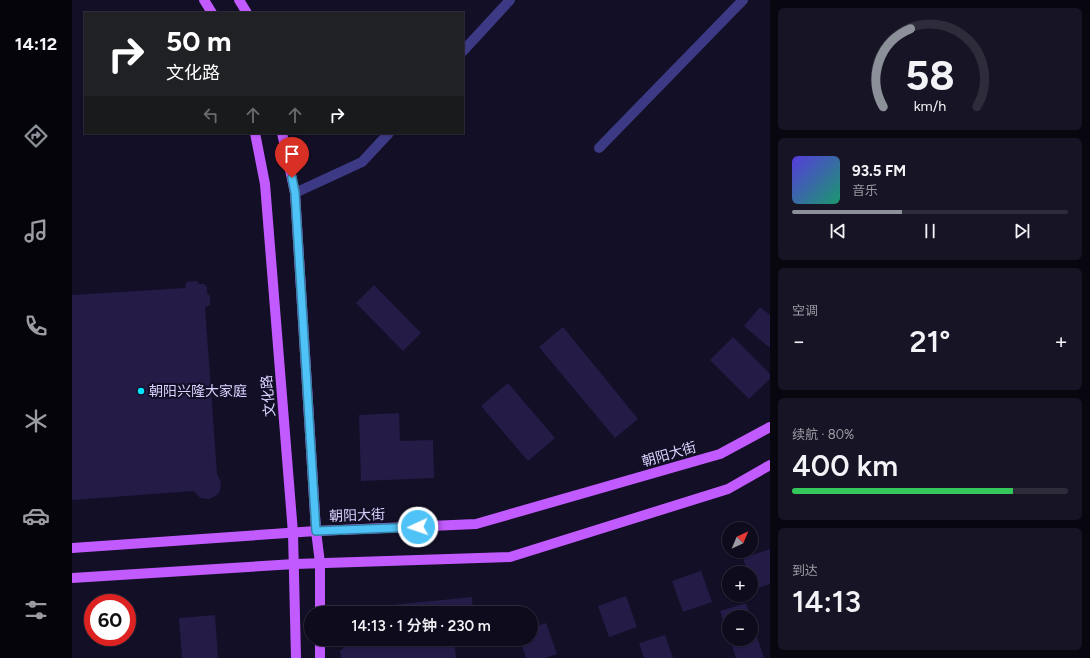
<!DOCTYPE html>
<html lang="zh">
<meta charset="utf-8">
<style>
:root{--surface:#0e0b1c;--page:#171425;--text:#f1f3f6;--muted:#9b9ba3;--line:#2e2b3b;--accent:#8c9099}
body{margin:0;font-family:Figtree,"Noto Sans SC",sans-serif;background:var(--page);color:var(--text);height:100vh;display:flex;flex-direction:column;font-size:15px;white-space:nowrap}
*{box-sizing:border-box;margin:0}
p{font-size:13px;color:var(--muted)}
.icon{flex:none;width:22px;height:22px;fill:none;stroke:currentColor;stroke-width:2;stroke-linecap:round;stroke-linejoin:round}
.map{position:relative;flex:1;overflow:hidden}
.drawer{display:flex;flex-direction:column;gap:8px;padding:8px;background:#08060f;width:320px}
.drawer>*{flex:none}
.banner{position:absolute;left:12px;top:12px;width:380px;height:122px;border-radius:0px;box-shadow:0 1px 3px #0004,0 0 0 1px var(--line);background:#202124;color:#fff;overflow:hidden}
.needle{width:26px;rotate:44deg}
.tools{position:absolute;left:650px;top:522px;display:grid;gap:8px}
.tools a{display:grid;place-items:center;width:36px;height:36px;border-radius:50%;background:var(--surface);box-shadow:0 1px 3px #0004,0 0 0 1px var(--line);font-size:20px}
.speed{position:absolute;left:12px;top:594px;display:flex;gap:8px;font-size:20px;font-weight:700;text-align:center}
.speed>*{display:grid;place-content:center;width:52px;height:52px;border-radius:50%;background:var(--surface);box-shadow:0 1px 3px #0004,0 0 0 1px var(--line);line-height:1}
.speed .limit{border:6px solid #d22;background:#fff;color:#111}
.pin{position:absolute;display:grid;place-items:center;width:34px;height:34px;color:#fff;margin:-41px -17px;border-radius:50% 50% 50% 0;rotate:-45deg;box-shadow:0 0 4px #0007}
.pin .icon{rotate:45deg}
.me{position:absolute;width:44px;margin:-22px;rotate:267deg;stroke-linejoin:round;filter:drop-shadow(0 0 3px #0008)}
.turn{display:flex;align-items:center;gap:14px;height:84px;padding:0 16px;font-size:18px}
.turn .icon{width:52px;height:52px;stroke-width:2.5}
.turn b{display:block;font-size:28px;line-height:34px}
.lanes{display:flex;align-items:center;height:38px;padding:0 16px;background:#0003;justify-content:center;gap:20px;direction:ltr}
.lanes .off{opacity:.35}
.big{font-size:30px;font-weight:600;line-height:1.1}
.drawer .widget{flex:1;display:flex;flex-direction:column;justify-content:center;gap:6px;min-width:0;padding:0 14px;border-radius:6px;background:var(--page)}
.drawer .dial{align-items:center;gap:0}
.dial svg{height:104px;overflow:visible;fill:none;stroke:var(--line);stroke-width:7;stroke-linecap:round;text-anchor:middle}
.dial text{fill:var(--text);stroke:none}
.song{display:flex;align-items:center;gap:12px}
.cover{width:48px;height:48px;border-radius:6px;background:linear-gradient(135deg,hsl(250 70% 55%),hsl(160 70% 35%))}
.played{height:4px;border-radius:2px;background:linear-gradient(90deg,var(--accent) 40%,var(--line) 40%)}
.keys{display:flex;justify-content:space-around;direction:ltr}
.heat{display:flex;justify-content:space-between;align-items:center;font-size:22px;direction:ltr}
.charge{height:6px;border-radius:3px;background:linear-gradient(90deg,#34c759 80%,var(--line) 0)}
.trip{position:absolute;left:232px;top:606px;width:234px;height:40px;border-radius:20px;background:var(--surface);box-shadow:0 1px 3px #0004,0 0 0 1px var(--line);font-weight:600;line-height:40px;text-align:center}
main{display:flex;flex:1;min-height:0}
.menu{display:flex;flex-direction:column;width:72px;justify-content:space-around;align-items:center;background:#06040b;color:var(--muted)}
.menu .icon{width:28px;height:28px}
.menu .selected{color:var(--accent)}
.menu b{font-size:18px;color:var(--text)}
.map>svg:first-child{display:block}
</style>
<main>
<nav class="menu">
<b>14:12</b>
<svg class="icon selected" aria-label="directions" viewBox="0 0 24 24"><path d="M12 3l9 9-9 9-9-9zM9 14v-3h6M13 9l2 2-2 2"/></svg>
<svg class="icon" aria-label="music" viewBox="0 0 24 24"><path d="M9 18V5l10-2v13"/><circle cx="6" cy="18" r="3"/><circle cx="16" cy="16" r="3"/></svg>
<svg class="icon" aria-label="phone" viewBox="0 0 24 24"><path d="M5 4h4l2 5-3 2q2 4 5 5l2-3 5 2v4C11 20 4 13 5 4z"/></svg>
<svg class="icon" aria-label="climate" viewBox="0 0 24 24"><path d="M12 3v18M4 7l16 10M4 17L20 7"/></svg>
<svg class="icon" aria-label="car" viewBox="0 0 24 24"><path d="M5 17H2v-5l4-1 3-4h7l3 4 3 1v5h-3M9 17h6M6 11h13"/><circle cx="7" cy="17" r="2"/><circle cx="17" cy="17" r="2"/></svg>
<svg class="icon" aria-label="filters" viewBox="0 0 24 24"><path d="M4 7h16M4 17h16"/><circle cx="9" cy="7" r="2"/><circle cx="15" cy="17" r="2"/></svg>
</nav>
<div class="map">
<svg width="698" height="658" viewBox="0 0 698 658">
<rect width="100%" height="100%" fill="#130f26"/>
<!-- building -->
<g fill="#241b47">
<path d="M125 281 127 284H132L135 287V293L138 296V305L133 307 145 474 149 482 148 491 145 495 137 499 128 498 122 491 0 500V295L113 288 114 282Z"/>
<path d="M302 285 349 333 331 351 284 303Z"/>
<path d="M688 307 698 315V348L672 326Z"/>
<path d="M491 327 566 419 543 438 467 347Z"/>
<path d="M661 337 698 374V379L677 399 638 360Z"/>
<path d="M436 383 483 438 456 461 409 406Z"/>
<path d="M327 413 328 441 361 440 362 478 289 481 287 415Z"/>
<path d="M698 549V584L682 589 679 573H676L671 558Z"/>
<path d="M629 571 640 602 611 612 600 581Z"/>
<path d="M554 596 565 627 537 637 526 606Z"/>
<path d="M400 597 401 613H310L319 605Z"/>
<path d="M674 603 679 617H657V637L648 611Z"/>
<path d="M143 615 146 658H110L107 618Z"/>
<path d="M679 619 692 658H664L658 639H679Z"/>
<path d="M474 623 485 654 473 658H454L448 639H459V628Z"/>
<path d="M593 635 601 658H572L567 643Z"/>
<path d="M282 639H382L384 658H269L268 651Z"/>
</g>
<g fill="none" stroke-linecap="round" stroke-linejoin="round">
<!-- minor -->
<g stroke="#3d3a85" stroke-width="10">
<path d="M391 51 438 0"/>
<path d="M527 148 671 0"/>
<path d="M223 193 290 162 317 133"/>
</g>
<!-- major -->
<g stroke="#c25bff" stroke-width="10">
<path d="M132 0 140 13"/>
<path d="M167 0 175 13"/>
<path d="M183 133 193 184 221 533 224 658"/>
<path d="M210 133 223 193 244 531 248 563V613"/>
<path d="M0 548 244 531 404 524 648 454 698 427"/>
<path d="M0 578 223 564 438 557 656 489 698 465"/>
<path d="M248 639V658"/>
</g>
</g>
<g fill="none" stroke-linecap="round" stroke-linejoin="round">
<defs>
<path id="route" d="M220 178 223 193 244 531 346 527"/>
</defs>
<!-- route casing -->
<use href="#route" stroke="#337fa1" stroke-width="10"/>
<!-- route -->
<use href="#route" stroke="#4fc3f7" stroke-width="7"/>
</g>
<!-- markers -->
<circle fill="#00e5ff" stroke="#130f26" stroke-width="1.5" cx="69" cy="391" r="4"/>
<g text-anchor="middle" stroke-width="4" stroke-linejoin="round" paint-order="stroke">
<!-- poi labels -->
<g font-size="14" fill="#d9d4ff" stroke="#130f26" text-anchor="start">
<text x="77" y="396">朝阳兴隆大家庭</text>
</g>
<!-- street labels -->
<g font-size="14" fill="#d9d4ff" stroke="#130f26">
<text transform="translate(196 396) rotate(-95)" y="5">文化路</text>
<text transform="translate(597 454) rotate(-16)" y="5">朝阳大街</text>
<text transform="translate(285 515) rotate(-2)" y="5">朝阳大街</text>
</g>
</g>
</svg>
<div class="tools">
<a><svg class="needle" viewBox="-14 -14 28 28"><path d="M0-13l5 13h-10z" fill="#e53935"/><path d="M0 13l5-13h-10z" fill="#9b9ba3"/></svg></a>
<a>+</a>
<a>−</a>
</div>
<div class="speed"><div class="limit">60</div></div>
<div class="pin" style="left:220px;top:178px;background:#d93025"><svg class="icon" aria-label="arrive" viewBox="0 0 24 24"><path d="M6 21V4h12l-3 4 3 4H6"/></svg></div>
<svg class="me" style="left:346px;top:527px" viewBox="-20 -20 40 40"><circle r="17" fill="#4fc3f7" stroke="#fff" stroke-width="3"/><path d="M0-11L8 9 0 5-8 9z" fill="#fff"/></svg>
<div class="trip">14:13 · 1 分钟 · 230 m</div>
<div class="banner">
<div class="turn"><svg class="icon" aria-label="right" viewBox="0 0 24 24"><path d="M7 20v-9h11M14 6l5 5-5 5"/></svg><div><b>50 m</b>文化路</div></div>
<div class="lanes"><svg class="icon off" aria-label="left" viewBox="0 0 24 24"><path d="M17 20v-9H6M10 6l-5 5 5 5"/></svg><svg class="icon off" aria-label="ahead" viewBox="0 0 24 24"><path d="M12 20V5M6 11l6-6 6 6"/></svg><svg class="icon off" aria-label="ahead" viewBox="0 0 24 24"><path d="M12 20V5M6 11l6-6 6 6"/></svg><svg class="icon" aria-label="right" viewBox="0 0 24 24"><path d="M7 20v-9h11M14 6l5 5-5 5"/></svg></div>
</div>
</div>
<section class="drawer">
<div class="widget dial"><svg viewBox="0 0 100 80">
<path d="M14 69A42 42 0 1 1 86 69"/>
<path d="M14 69A42 42 0 0 1 35 9" stroke="#8c9099"/>
<text x="50" y="56" font-size="32" font-weight="700">58</text>
<text x="50" y="72" font-size="11">km/h</text>
</svg></div>
<div class="widget">
<div class="song"><i class="cover"></i><div><b>93.5 FM</b><p>音乐</p></div></div>
<div class="played"></div>
<div class="keys"><svg class="icon" aria-label="previous" viewBox="0 0 24 24"><path d="M18 5L8 12l10 7zM5 5v14"/></svg><svg class="icon" aria-label="pause" viewBox="0 0 24 24"><path d="M8 5v14M16 5v14"/></svg><svg class="icon" aria-label="next" viewBox="0 0 24 24"><path d="M6 5l10 7-10 7zM19 5v14"/></svg></div>
</div>
<div class="widget"><p>空调</p>
<div class="heat"><a>−</a><b class="big">21°</b><a>+</a></div>
</div>
<div class="widget"><p>续航 · 80%</p><b class="big">400 km</b><div class="charge"></div></div>
<div class="widget"><p>到达</p><b class="big">14:13</b></div>
</section>
</main>
